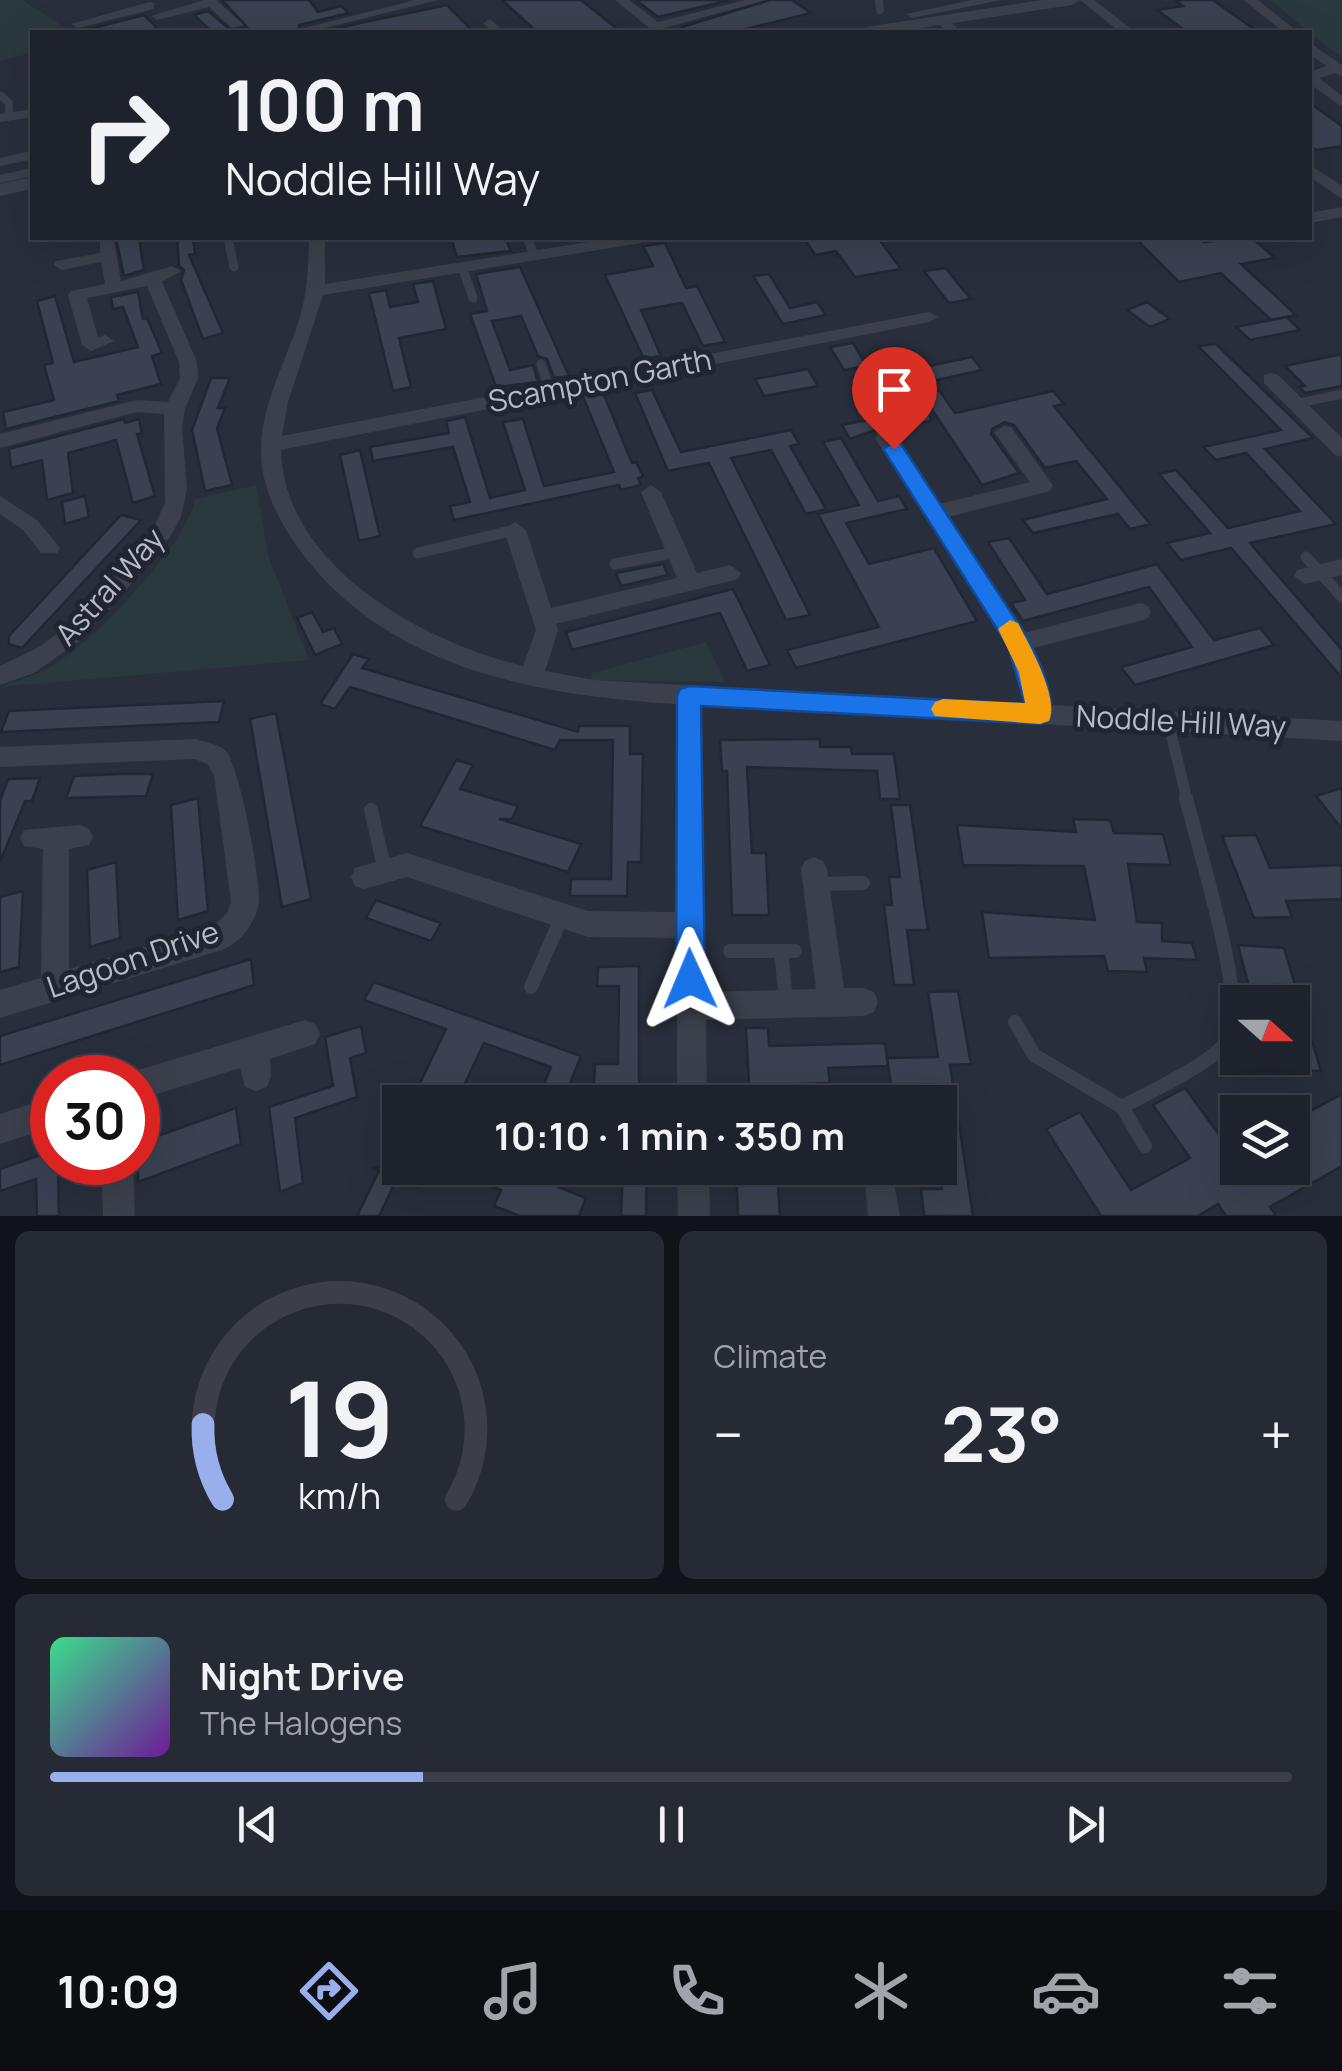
<!DOCTYPE html>
<meta charset="utf-8">
<style>
:root{--surface:#1e222d;--page:#262a35;--text:#f1f3f6;--muted:#a1a4aa;--line:#3c3f49;--accent:#99afeb}
body{margin:0;font-family:Manrope,sans-serif;background:var(--page);color:var(--text);height:100vh;display:flex;flex-direction:column;font-size:38px;white-space:nowrap}
*{box-sizing:border-box;margin:0}
p{font-size:32px;color:var(--muted)}
.icon{flex:none;width:55px;height:55px;fill:none;stroke:currentColor;stroke-width:2;stroke-linecap:round;stroke-linejoin:round}
.map{position:relative;height:1216px;overflow:hidden}
.drawer{display:flex;flex-direction:column;gap:15px;padding:15px;background:#101319;flex:1}
.drawer>*{flex:none}
.top-card{position:absolute;left:30px;top:30px;width:1282px;height:210px;border-radius:0px;box-shadow:0 10px 40px #0002,0 0 0 2px var(--line);background:#1e222d;color:var(--text);overflow:hidden}
.needle{width:65px;rotate:111deg}
.tools{position:absolute;left:1220px;top:985px;display:grid;gap:20px}
.tools a{display:grid;place-items:center;width:90px;height:90px;border-radius:0px;background:var(--surface);box-shadow:0 10px 40px #0002,0 0 0 2px var(--line);font-size:50px}
.speed{position:absolute;left:30px;top:1055px;display:flex;gap:20px;font-size:50px;font-weight:700;text-align:center}
.speed>*{display:grid;place-content:center;width:130px;height:130px;border-radius:50%;background:var(--surface);box-shadow:0 10px 40px #0002,0 0 0 2px var(--line);line-height:1}
.speed .limit{border:15px solid #d22;background:#fff;color:#111}
.pin{position:absolute;display:grid;place-items:center;width:85px;height:85px;color:#fff;margin:-102px -42px;border-radius:50% 50% 50% 0;rotate:-45deg;box-shadow:0 0 10px #0007}
.pin .icon{rotate:45deg}
.me{position:absolute;width:110px;margin:-55px;rotate:359deg;stroke-linejoin:round;filter:drop-shadow(0 0 8px #0008)}
.turn{display:flex;align-items:center;gap:35px;height:210px;padding:0 30px;font-size:45px}
.turn .icon{width:130px;height:130px;stroke-width:2.5}
.turn b{display:block;font-size:70px;line-height:85px}
.big{font-size:75px;font-weight:700;line-height:1.1}
.drawer .card{flex:1;display:flex;flex-direction:column;justify-content:center;gap:15px;min-width:0;padding:0 35px;border-radius:15px;background:var(--page)}
.drawer .dial{align-items:center;gap:0}
.dial svg{height:260px;overflow:visible;fill:none;stroke:var(--line);stroke-width:7;stroke-linecap:round;text-anchor:middle}
.dial text{fill:var(--text);stroke:none}
.song{display:flex;align-items:center;gap:30px}
.cover{width:120px;height:120px;border-radius:15px;background:linear-gradient(135deg,hsl(150 70% 55%),hsl(280 70% 35%))}
.played{height:10px;border-radius:5px;background:linear-gradient(90deg,var(--accent) 30%,var(--line) 30%)}
.keys{display:flex;justify-content:space-around;direction:ltr}
.heat{display:flex;justify-content:space-between;align-items:center;font-size:55px;direction:ltr}
.drawer .tiles{flex:1;display:grid;gap:15px;grid-template-columns:1fr 1fr}
.card:last-child{grid-column:span 2}
.trip{position:absolute;left:382px;top:1085px;width:575px;height:100px;border-radius:0px;background:var(--surface);box-shadow:0 10px 40px #0002,0 0 0 2px var(--line);font-weight:700;line-height:100px;text-align:center}
.tabs{display:flex;height:160px;justify-content:space-around;align-items:center;background:#0c0e12;color:var(--muted)}
.tabs .icon{width:70px;height:70px}
.tabs .on{color:var(--accent)}
.tabs b{font-size:45px;color:var(--text)}
.map>svg:first-child{display:block}
</style>
<div class="map">
<svg width="1342" height="1216" viewBox="0 0 1342 1216">
<rect width="100%" height="100%" fill="#282e3c"/>
<!-- green -->
<g fill="#2a393d">
<path d="M0 0H22L72 32H32V53L0 61Z"/>
<path d="M1270 0H1342V58Z"/>
<path d="M256 485 268 555 309 660 0 687C17 681 35 675 50 667 92 644 186 545 195 499Z"/>
<path d="M706 642 725 682 591 680 592 673Z"/>
</g>
<!-- building -->
<g fill="#3a4252" stroke="#222733" stroke-width="2.5">
<path d="M222 0H309L318 12 341 6 349 13 299 25V32H212L194 15 208 11 233 32 247 27Z"/>
<path d="M502 0H581L621 32H537Z"/>
<path d="M636 0H730L658 17Z"/>
<path d="M770 0H792L811 13 733 32H689L682 27Z"/>
<path d="M1175 0H1213L1258 32H1187L1157 10 1183 6Z"/>
<path d="M447 5 474 32H323L360 23Z"/>
<path d="M144 15 158 29 144 32 82 31Z"/>
<path d="M1310 103 1342 126V146L1316 150 1310 146Z"/>
<path d="M116 238H139L144 270 124 276Z"/>
<path d="M177 238H193L195 254 189 255 223 333 203 339 181 280 184 270 179 266Z"/>
<path d="M451 238H505L511 251 457 257Z"/>
<path d="M827 238H878L901 269 855 277 836 251 815 255 806 241Z"/>
<path d="M1135 238H1204V242L1252 238 1275 258 1241 264 1296 315 1271 320 1221 273 1179 282Z"/>
<path d="M665 243 686 288 697 286 725 342 703 346 682 303 641 310 661 356 644 359 605 275 653 266 643 246Z"/>
<path d="M520 267 569 376 554 378 547 359 538 356 521 316 492 321 510 370 533 365 538 382 496 387 470 314 487 311 476 274Z"/>
<path d="M946 268 955 280 971 299 949 303 924 271Z"/>
<path d="M769 274 790 308 817 302 826 315 783 324 753 276Z"/>
<path d="M433 281 446 329 399 338 411 387 393 391 369 293 386 290 390 307 418 302 413 284Z"/>
<path d="M138 292 143 319 147 318 162 353 152 356 161 384 117 395 119 401 6 429 3 412 54 400 44 365 53 363 37 301 55 296 74 362 138 347 123 307 113 309 111 297Z"/>
<path d="M1147 302 1170 319 1150 327 1127 310Z"/>
<path d="M1287 317 1300 330 1250 340 1236 327Z"/>
<path d="M853 343 867 366 844 370 830 347Z"/>
<path d="M1216 344 1313 438 1265 449 1336 524 1250 543 1342 650V678L1231 548 1181 560 1167 543 1210 533 1159 474 1176 470 1228 528 1300 511 1246 453 1216 460 1203 447 1281 430 1198 346Z"/>
<path d="M1342 354V386L1305 393 1299 387 1305 386 1285 366Z"/>
<path d="M972 357 982 370 924 383 914 369Z"/>
<path d="M808 369 818 386 764 396 755 379Z"/>
<path d="M211 378H230L218 408H225L217 428 232 485 205 491 192 430Z"/>
<path d="M602 390 632 463 636 462 643 476 638 478 641 485 621 490 619 485 454 520 450 506 470 502 453 447 373 461 370 447 449 433 446 421 465 417 490 498 525 490 503 422 523 419 544 486 614 472 582 394Z"/>
<path d="M652 390 681 452 791 430 799 444 790 446 826 509 806 514 771 450 731 458 810 615 786 620 709 463 668 471 635 393Z"/>
<path d="M939 390 955 413 1053 391 1064 404 1054 406 1150 524 1130 529 1118 514 1033 533 1023 520 1107 499 1076 461 1045 468 1014 425 1005 422 992 429 991 434 1019 473 982 485 921 393Z"/>
<path d="M928 408 931 421 878 429 850 439 842 425Z"/>
<path d="M124 419 125 423 139 419 142 433 137 434 155 496 133 503 116 440 68 453 73 493 47 500 42 460 11 468 9 449Z"/>
<path d="M841 438 878 501 899 496 907 509 846 523 869 564 934 548 977 621 796 668 787 650 879 627 818 514 859 505 823 442Z"/>
<path d="M360 450 380 536 359 541 340 455Z"/>
<path d="M85 496 89 517 65 524 62 502Z"/>
<path d="M121 515 141 520 22 648 9 644V636Z"/>
<path d="M1009 538 1047 594 1157 564 1214 640 1260 628 1274 645 1135 685 1121 667 1192 647 1149 587 1023 621 1011 603 1025 600 988 542Z"/>
<path d="M663 564 668 575 621 586 616 573Z"/>
<path d="M733 589 770 665 747 671 720 613 572 650 566 632Z"/>
<path d="M312 612 323 632 334 628 342 644 315 655 297 618Z"/>
<path d="M353 654 369 659 362 668 578 732 579 726H630V754H643L641 862H628L627 896H570L571 879H611L613 740H560L555 750 350 687 335 709 320 704Z"/>
<path d="M224 701 219 722 1 732 9 711Z"/>
<path d="M276 713 311 899 282 907 250 719Z"/>
<path d="M820 739V747H851L852 754H894L900 799H880L877 771 747 767 752 853H766L769 915H732L727 771H722L720 740Z"/>
<path d="M456 760 473 765 460 789 518 806 512 819H499L581 844 568 872 420 826Z"/>
<path d="M121 774H153L146 796 66 798 74 776Z"/>
<path d="M40 778 32 801H25L0 862V801L8 779Z"/>
<path d="M1342 788V829L1316 796Z"/>
<path d="M198 798 208 911 178 920 171 805Z"/>
<path d="M891 805H910L928 930H907L914 985H894L884 905H892L889 877H900Z"/>
<path d="M1073 819 1110 820 1114 833 1163 834 1171 865 1128 864 1137 922 1162 923V941L1192 943 1197 960 1144 958 1147 972 1108 971 1104 956 989 958 982 912 1095 920 1084 866 963 865 957 825 1076 832Z"/>
<path d="M1256 835 1270 868 1342 865V899L1286 901 1292 917 1254 918 1222 836Z"/>
<path d="M116 862 120 938 90 947 87 870Z"/>
<path d="M23 891 19 967 0 972V897Z"/>
<path d="M376 900 441 923 431 941 366 918Z"/>
<path d="M1238 945 1284 948 1321 1071 1292 1070V1002H1253Z"/>
<path d="M251 959 254 985 0 1065V1036Z"/>
<path d="M639 966V1102H624V1086H594L595 1064H618L619 986H597L598 967Z"/>
<path d="M374 982 581 1056 569 1086 543 1087 551 1067 484 1043 456 1102H411L446 1029 364 1000Z"/>
<path d="M958 991 971 1064 950 1065 973 1216H924L921 1189H942L940 1102H930L928 1085 891 1086 887 1058 938 1057 928 992Z"/>
<path d="M361 1026 366 1053 350 1058 357 1097 295 1118 303 1183 280 1192 269 1107 333 1086 325 1037Z"/>
<path d="M746 1028H768L769 1046 885 1043 888 1066 828 1068 830 1083 772 1085 773 1102H750Z"/>
<path d="M1185 1088 1223 1140 1238 1132V1168H1292V1121L1342 1094V1166L1270 1207 1276 1216H1226L1218 1204 1198 1216H1101L1046 1129 1080 1112 1131 1190 1190 1158 1153 1105Z"/>
<path d="M236 1108 241 1144 138 1182V1143Z"/>
<path d="M400 1126V1168H427L418 1187 397 1178 379 1216H357L379 1171 372 1168H380Z"/>
<path d="M52 1151V1162H58L59 1216H37L36 1179 0 1191V1169Z"/>
<path d="M448 1168H511L586 1198 579 1216H520L494 1206 501 1190Z"/>
<path d="M623 1168H647L646 1216H621Z"/>
<path d="M736 1168H777L780 1216H738Z"/>
</g>
<g fill="none" stroke-linecap="round" stroke-linejoin="round">
<!-- service-far3 -->
<g stroke="#3b404c" stroke-width="8">
<path d="M879 0 880 10"/>
<path d="M1 96 9 103V113"/>
<path d="M0 118 32 113"/>
<path d="M0 162 32 155"/>
<path d="M0 179 32 172"/>
</g>
<!-- service-far2 -->
<g stroke="#3b404c" stroke-width="9">
<path d="M228 238 234 267"/>
<path d="M527 238 534 255"/>
<path d="M462 267 473 298"/>
<path d="M541 364 550 391"/>
<path d="M1295 404 1342 394"/>
</g>
<!-- service-far1 -->
<g stroke="#3b404c" stroke-width="11">
<path d="M418 553 515 530"/>
<path d="M1306 557 1342 597"/>
<path d="M615 564 677 552"/>
<path d="M1168 721 1187 800"/>
</g>
<!-- service -->
<g stroke="#3b404c" stroke-width="14">
<path d="M371 810 385 871"/>
<path d="M815 884 863 883"/>
<path d="M730 951H795"/>
<path d="M781 951 786 1001"/>
<path d="M531 987 561 919"/>
<path d="M1015 1022 1034 1055 1122 1107 1145 1146"/>
<path d="M1122 1107C1148 1092 1221 1061 1231 1034 1245 997 1197 843 1186 798"/>
</g>
<!-- minor -->
<g fill="#3b404c" fill-rule="evenodd">
<path d="M204 0H216L244 25 232 28 209 7 157 20 151 16Z"/>
<path d="M415 0H438L309 32 300 29Z"/>
<path d="M615 0H629L658 22 745 0H766L665 28 668 32H654Z"/>
<path d="M972 0H1001L912 18 906 14Z"/>
<path d="M1080 0H1094L1135 32H1120Z"/>
<path d="M1244 0H1258L1298 32H1283Z"/>
<path d="M149 2 154 3V9L78 28 71 24Z"/>
<path d="M937 18H947L961 32H947L935 21Z"/>
<path d="M490 19 505 32H492L483 23Z"/>
<path d="M1310 43 1342 65V76L1335 73 1319 78 1342 96V107L1310 84V72L1326 66 1310 54Z"/>
<path d="M1310 165 1342 186V199L1310 177Z"/>
<path d="M1342 207V217L1310 223V213Z"/>
<path d="M100 238H112L114 241 121 281 172 266 181 271 162 282 197 362 198 378 185 409 182 427 187 489 181 517 170 537 117 601 78 642 34 673 0 685V666L41 646 62 629 154 527 165 503 164 414 137 412 0 448V434L137 400 168 402 180 378 179 362 147 286 87 298 98 337 105 335 114 341 91 351 82 345 68 295 71 291 105 284 101 262 62 270 54 265 56 261 100 253Z"/>
<path d="M309 238H325V284L613 238H649L641 243 323 295 288 402 282 436 929 312 938 317 929 322 281 450C284 567 424 642 523 666L536 630 504 530 515 522 526 530 551 608 677 578 641 492 651 485 661 492 697 573 730 565 741 573 738 579 556 624 558 630 545 671 594 680 1026 704 1009 646 875 438 878 433H892L939 504 1030 482 994 432 1004 426 1011 427 1050 481 1053 486 1050 491 948 517 1024 633 1140 603 1148 606 1151 612 1148 618 1140 621 1033 648 1050 705 1342 721V741L701 705 706 992 816 989 801 869 805 861 814 857 823 861 827 869 844 988H864L874 992 878 1002 874 1012 864 1016 706 1020 707 1102H677V938L588 937 407 877 364 889 355 886 351 877 355 868 407 853 588 911 677 912V704C539 696 385 669 298 548 278 519 261 487 261 451 261 402 288 359 301 313 308 288 308 264 309 238Z"/>
<path d="M1271 373 1278 375 1342 438V457L1335 455 1264 383V375Z"/>
<path d="M0 496 37 520 60 548 57 553H41L23 530 0 514Z"/>
<path d="M1342 559V575L1305 584 1294 576 1297 570Z"/>
<path d="M196 739C204 742 219 744 225 750 239 762 261 882 259 902 256 923 240 943 222 950L0 1018V990L41 978 43 849 24 846 20 838 24 830 80 825 89 829 93 837 89 845 69 849V969L213 927 227 913 231 902 214 775 207 764 195 759 0 767V747Z"/>
<path d="M305 1020 315 1024 320 1034 315 1044 270 1059 271 1076 267 1087 256 1091 245 1087 240 1068 138 1100V1078H126L138 1070Z"/>
<path d="M52 1097V1127L0 1144V1114Z"/>
<path d="M101 1162H133L135 1216H103Z"/>
<path d="M677 1168H709L710 1216H678Z"/>
<path d="M882 1168 892 1172 900 1216H868L865 1183 870 1172Z"/>
</g>
<!-- tertiary -->
<g fill="#3b404c" fill-rule="evenodd">
<path d="M1042 0H1080L1072 5 894 32H858L866 27Z"/>
<path d="M32 177V189L0 196V184Z"/>
</g>
</g>
<!-- route -->
<path fill="#1a73e8" stroke="#114b97" stroke-width="2.5" d="M894 442 901 444 1027 637C1038 658 1058 699 1049 721L1040 724 701 706 705 979 700 989 690 993 680 989 676 979 677 696 680 689 689 686 1025 704 1008 646 883 449Z"/>
<!-- slow -->
<path fill="#f59e0b" d="M1010 620 1018 623C1029 645 1060 698 1049 721L1040 724 935 716 931 709 935 702 943 699 1025 703 1019 672 998 629Z"/>
<g text-anchor="middle" stroke-width="10" stroke-linejoin="round" paint-order="stroke">
<!-- street labels -->
<g font-size="30" fill="#b7bcc7" stroke="#202531">
<text transform="translate(600 381) rotate(-11)" y="10">Scampton Garth</text>
<text transform="translate(110 587) rotate(-48)" y="10">Astral Way</text>
<text transform="translate(1181 722) rotate(3)" y="10">Noddle Hill Way</text>
<text transform="translate(133 960) rotate(-19)" y="10">Lagoon Drive</text>
</g>
</g>
</svg>
<div class="tools">
<a><svg class="needle" viewBox="-14 -14 28 28"><path d="M0-13l5 13h-10z" fill="#e53935"/><path d="M0 13l5-13h-10z" fill="#a1a4aa"/></svg></a>
<a><svg class="icon" aria-label="layers" viewBox="0 0 24 24"><path d="M12 4l9 5-9 5-9-5zM3 14l9 5 9-5"/></svg></a>
</div>
<div class="speed"><div class="limit">30</div></div>
<div class="pin" style="left:894px;top:449px;background:#d93025"><svg class="icon" aria-label="arrive" viewBox="0 0 24 24"><path d="M6 21V4h12l-3 4 3 4H6"/></svg></div>
<svg class="me" style="left:690px;top:979px" viewBox="-20 -20 40 40"><path d="M0-17L14 15 0 8-14 15z" fill="#1a73e8" stroke="#fff" stroke-width="4"/></svg>
<div class="trip">10:10 · 1 min · 350 m</div>
<div class="top-card">
<div class="turn"><svg class="icon" aria-label="right" viewBox="0 0 24 24"><path d="M7 20v-9h11M14 6l5 5-5 5"/></svg><div><b>100 m</b>Noddle Hill Way</div></div>
</div>
</div>
<section class="drawer">
<div class="tiles">
<div class="card dial"><svg viewBox="0 0 100 80">
<path d="M14 69A42 42 0 1 1 86 69"/>
<path d="M14 69A42 42 0 0 1 8 46" stroke="#99afeb"/>
<text x="50" y="56" font-size="32" font-weight="700">19</text>
<text x="50" y="72" font-size="11">km/h</text>
</svg></div>
<div class="card"><p>Climate</p>
<div class="heat"><a>−</a><b class="big">23°</b><a>+</a></div>
</div>
<div class="card">
<div class="song"><i class="cover"></i><div><b>Night Drive</b><p>The Halogens</p></div></div>
<div class="played"></div>
<div class="keys"><svg class="icon" aria-label="previous" viewBox="0 0 24 24"><path d="M18 5L8 12l10 7zM5 5v14"/></svg><svg class="icon" aria-label="pause" viewBox="0 0 24 24"><path d="M8 5v14M16 5v14"/></svg><svg class="icon" aria-label="next" viewBox="0 0 24 24"><path d="M6 5l10 7-10 7zM19 5v14"/></svg></div>
</div>
</div>
</section>
<nav class="tabs">
<b>10:09</b>
<svg class="icon on" aria-label="directions" viewBox="0 0 24 24"><path d="M12 3l9 9-9 9-9-9zM9 14v-3h6M13 9l2 2-2 2"/></svg>
<svg class="icon" aria-label="music" viewBox="0 0 24 24"><path d="M9 18V5l10-2v13"/><circle cx="6" cy="18" r="3"/><circle cx="16" cy="16" r="3"/></svg>
<svg class="icon" aria-label="phone" viewBox="0 0 24 24"><path d="M5 4h4l2 5-3 2q2 4 5 5l2-3 5 2v4C11 20 4 13 5 4z"/></svg>
<svg class="icon" aria-label="climate" viewBox="0 0 24 24"><path d="M12 3v18M4 7l16 10M4 17L20 7"/></svg>
<svg class="icon" aria-label="car" viewBox="0 0 24 24"><path d="M5 17H2v-5l4-1 3-4h7l3 4 3 1v5h-3M9 17h6M6 11h13"/><circle cx="7" cy="17" r="2"/><circle cx="17" cy="17" r="2"/></svg>
<svg class="icon" aria-label="filters" viewBox="0 0 24 24"><path d="M4 7h16M4 17h16"/><circle cx="9" cy="7" r="2"/><circle cx="15" cy="17" r="2"/></svg>
</nav>
